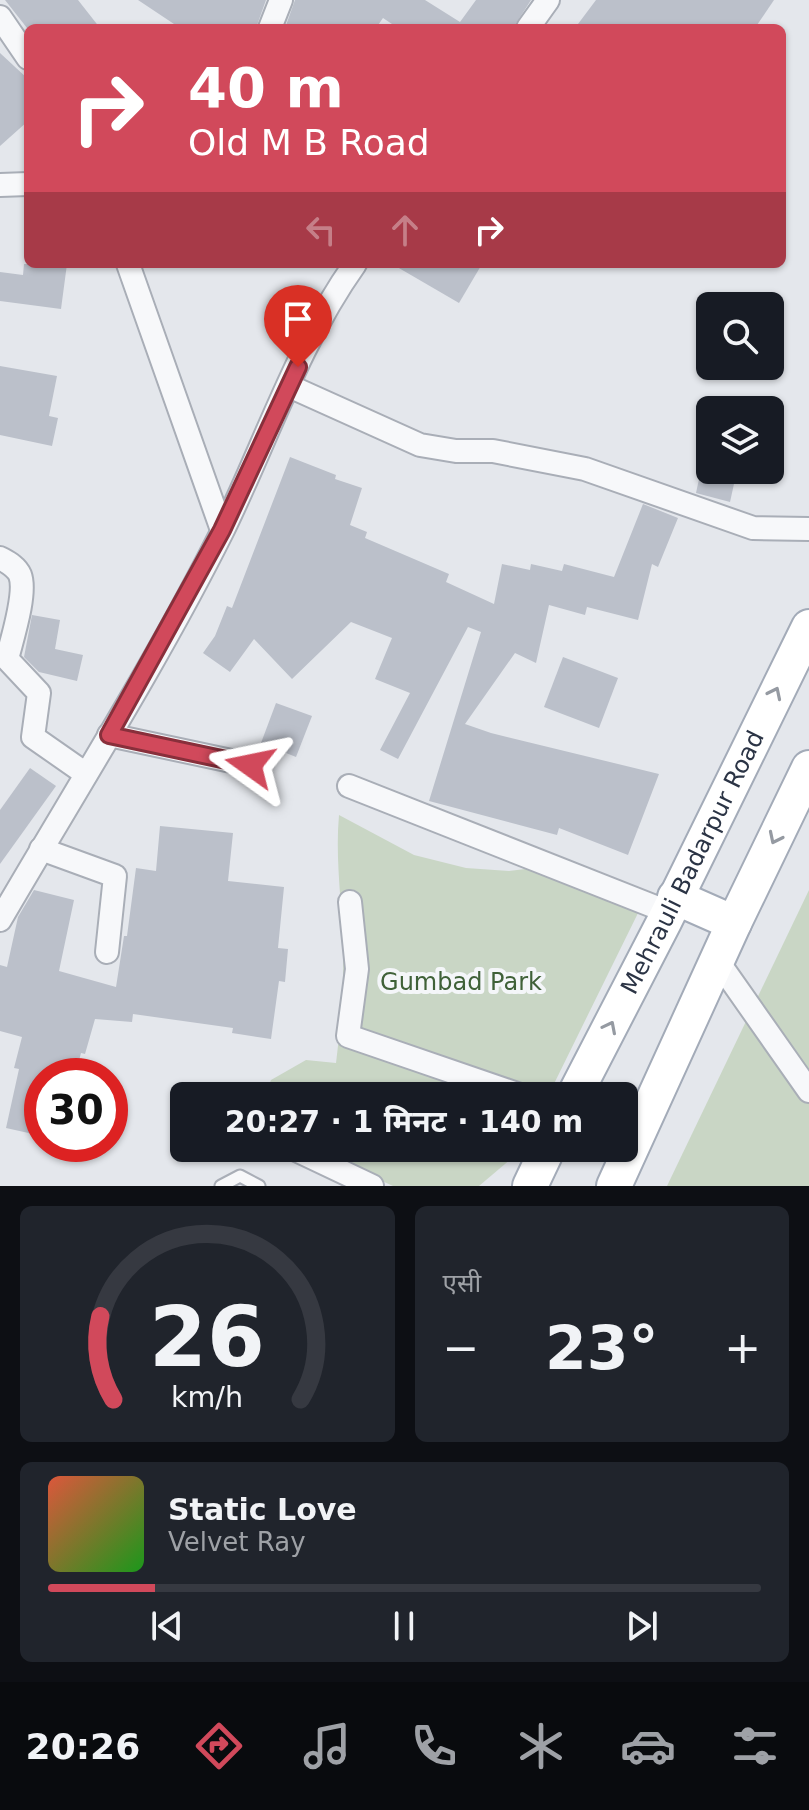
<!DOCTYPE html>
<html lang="hi">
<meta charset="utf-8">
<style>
:root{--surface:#171b24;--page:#20242c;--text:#f1f3f6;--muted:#9ea1a6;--line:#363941;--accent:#d1495b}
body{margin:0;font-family:"DejaVu Sans","Noto Sans Devanagari",sans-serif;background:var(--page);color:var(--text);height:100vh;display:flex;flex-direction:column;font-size:30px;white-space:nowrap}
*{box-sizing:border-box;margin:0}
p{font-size:26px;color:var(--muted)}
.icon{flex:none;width:44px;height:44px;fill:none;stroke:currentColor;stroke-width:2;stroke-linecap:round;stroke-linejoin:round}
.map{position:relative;height:1186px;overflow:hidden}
.drawer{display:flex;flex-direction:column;gap:20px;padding:20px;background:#0d0f14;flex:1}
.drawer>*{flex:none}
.hud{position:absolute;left:24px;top:24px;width:762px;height:244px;border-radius:12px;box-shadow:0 2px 6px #0004;background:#d1495b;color:#fff;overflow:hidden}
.fabs{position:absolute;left:696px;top:292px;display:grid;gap:16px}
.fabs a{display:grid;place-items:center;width:88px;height:88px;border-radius:12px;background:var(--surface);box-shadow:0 2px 6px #0004;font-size:40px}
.speed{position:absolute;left:24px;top:1058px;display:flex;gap:16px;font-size:40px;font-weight:700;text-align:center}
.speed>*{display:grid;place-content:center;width:104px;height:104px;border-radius:50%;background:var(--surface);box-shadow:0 2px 6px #0004;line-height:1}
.speed .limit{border:12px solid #d22;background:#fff;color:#111}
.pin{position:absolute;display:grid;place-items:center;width:68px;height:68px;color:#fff;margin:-82px -34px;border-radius:50% 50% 50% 0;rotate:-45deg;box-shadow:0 0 8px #0007}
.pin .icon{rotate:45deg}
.me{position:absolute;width:88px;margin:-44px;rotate:282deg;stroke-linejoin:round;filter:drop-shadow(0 0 6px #0008)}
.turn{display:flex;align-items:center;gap:28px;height:168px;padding:0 32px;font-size:36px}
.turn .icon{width:104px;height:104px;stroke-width:2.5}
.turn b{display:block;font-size:56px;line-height:68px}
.lanes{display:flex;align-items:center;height:76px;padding:0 32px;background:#0003;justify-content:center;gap:40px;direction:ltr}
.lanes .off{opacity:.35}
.big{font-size:60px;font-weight:700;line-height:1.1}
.drawer .widget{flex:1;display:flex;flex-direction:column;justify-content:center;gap:12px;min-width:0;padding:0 28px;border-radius:12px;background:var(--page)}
.drawer .dial{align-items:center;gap:0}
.dial svg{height:208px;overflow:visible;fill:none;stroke:var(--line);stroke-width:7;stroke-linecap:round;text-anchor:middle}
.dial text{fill:var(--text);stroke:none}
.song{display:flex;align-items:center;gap:24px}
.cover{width:96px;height:96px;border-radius:12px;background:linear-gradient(135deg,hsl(10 70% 55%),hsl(120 70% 35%))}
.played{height:8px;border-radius:4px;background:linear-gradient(90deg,var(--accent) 15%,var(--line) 15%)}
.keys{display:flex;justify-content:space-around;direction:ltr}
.heat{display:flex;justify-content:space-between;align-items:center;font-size:44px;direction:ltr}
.drawer .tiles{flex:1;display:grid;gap:20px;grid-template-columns:1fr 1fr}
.widget:last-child{grid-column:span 2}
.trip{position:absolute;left:170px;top:1082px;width:468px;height:80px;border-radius:12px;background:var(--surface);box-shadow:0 2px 6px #0004;font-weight:700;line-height:80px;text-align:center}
.tab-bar{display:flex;height:128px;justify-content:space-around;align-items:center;background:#090b0e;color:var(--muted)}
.tab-bar .icon{width:56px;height:56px}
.tab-bar .active{color:var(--accent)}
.tab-bar b{font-size:36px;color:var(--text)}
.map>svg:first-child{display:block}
</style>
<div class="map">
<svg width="809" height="1186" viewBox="0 0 809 1186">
<rect width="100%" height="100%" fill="#e4e7ec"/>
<!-- green -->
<g fill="#c9d6c5">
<path d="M339 815 414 855 466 868 509 871 541 867 640 909 548 1096H265L271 1080 306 1060 336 1063C341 1023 344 985 343 945 342 902 335 859 339 815Z"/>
<path d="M809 890V1186H667Z"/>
<path d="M311 1148H524L479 1186H393Z"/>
</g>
<!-- building -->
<g fill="#bbc0ca">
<path d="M5 0H78L100 28H27Z"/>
<path d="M138 0H266L256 28H180Z"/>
<path d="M295 0H425L460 22 476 0H531L513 28H398L383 18 376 28H285Z"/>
<path d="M596 0H774L755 28H575Z"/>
<path d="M0 53 28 79V121L0 146Z"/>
<path d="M24 264H67L61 309 0 301V272L23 275Z"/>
<path d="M392 264H482L459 303Z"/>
<path d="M0 366 57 376 49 416 58 418 52 446 0 435Z"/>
<path d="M290 457 336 475 335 479 362 488 350 525 367 532 365 538 449 574 446 582 494 604 502 564 530 570 531 564 562 571 564 564 614 577 643 504 678 518 658 567 652 564 638 620 587 607 585 615 549 605 536 663 515 653 465 724 491 733 659 774 628 855 559 828 557 835 429 801 481 632 468 627 398 759 380 750 410 693 375 679 392 638 351 622 292 679 254 639 230 672 203 653 215 636 227 606 232 608Z"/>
<path d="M701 470H737L730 502 696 493Z"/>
<path d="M32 615 60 620 55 649 83 655 77 681 39 672 24 657Z"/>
<path d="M563 657 618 678 599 728 544 707Z"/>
<path d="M276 703 312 716 296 757 261 743Z"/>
<path d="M30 768 56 786 0 864V810Z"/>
<path d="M160 826 233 833 228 881 284 887 278 948 288 949 285 982 279 981 271 1039 232 1033 233 1028 133 1014 132 1022 95 1019 85 1054 81 1053 75 1076H42V1136L6 1128 19 1069 14 1068 22 1037 0 1031V965L7 967 18 917 34 890 74 900 59 971 116 987 124 936H127L136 868 156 871Z"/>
</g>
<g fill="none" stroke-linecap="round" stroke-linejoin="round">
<defs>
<path id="lane" d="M221 1186 240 1176 259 1186"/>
<g id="street">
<path d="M0 17 28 58"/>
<path d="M270 28 281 0"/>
<path d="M528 28 548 0"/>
<path d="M0 185 28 184"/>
<path d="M128 264 222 530"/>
<path d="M289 386 420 445 456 451H493L585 469 753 528 809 529"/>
<path d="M0 558C7 562 16 566 20 575 27 593 12 639 7 659L39 693 33 737 86 774"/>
<path d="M109 735 250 765"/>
<path d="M349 786 668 912"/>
<path d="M41 849 115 876 107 952"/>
<path d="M350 902 357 969 348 1036 523 1096"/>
<path d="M0 920C75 791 156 664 223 530 266 442 298 344 355 264"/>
<path d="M717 960 809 1091"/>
<path d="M292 1148 372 1186"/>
</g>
<g id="primary">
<path d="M675 897 734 923"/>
<path id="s1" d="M574 1096 664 922 809 627"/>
<path d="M530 1186 548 1148"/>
<path d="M614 1186 734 923 809 768"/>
</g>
</defs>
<!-- lane casing -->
<use href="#lane" stroke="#a9aeb7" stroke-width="15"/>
<!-- street casing -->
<use href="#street" stroke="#a9aeb7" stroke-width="26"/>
<!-- primary casing -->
<use href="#primary" stroke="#a3abb8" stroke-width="38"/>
<!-- lane -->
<use href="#lane" stroke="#f7f8fa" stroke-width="11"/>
<!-- street -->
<use href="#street" stroke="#f7f8fa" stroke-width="22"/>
<!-- primary -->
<use href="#primary" stroke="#fff" stroke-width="34"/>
</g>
<!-- one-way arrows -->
<defs><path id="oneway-chevron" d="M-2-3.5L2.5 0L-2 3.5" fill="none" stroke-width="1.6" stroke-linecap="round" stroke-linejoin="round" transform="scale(2)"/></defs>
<g stroke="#959aa2">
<use href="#oneway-chevron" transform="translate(775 693) rotate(-64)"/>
<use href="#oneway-chevron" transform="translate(775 838) rotate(116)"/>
<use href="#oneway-chevron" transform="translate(610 1027) rotate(-63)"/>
</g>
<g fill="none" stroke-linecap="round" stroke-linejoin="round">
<defs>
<path id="route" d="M250 765 109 735 222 530 298 367"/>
</defs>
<!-- route casing -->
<use href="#route" stroke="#882f3b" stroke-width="20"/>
<!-- route -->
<use href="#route" stroke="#d1495b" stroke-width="14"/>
</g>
<g text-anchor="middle" stroke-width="8" stroke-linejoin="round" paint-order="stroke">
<!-- street labels -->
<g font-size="24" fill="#2b3445" stroke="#f4f6f9">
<text dy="8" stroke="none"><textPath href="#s1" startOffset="262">Mehrauli Badarpur Road</textPath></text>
</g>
<!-- park labels -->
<g font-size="24" fill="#3f6138" stroke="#f4f6f9">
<text x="461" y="990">Gumbad Park</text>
</g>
</g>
</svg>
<div class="fabs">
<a><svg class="icon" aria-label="search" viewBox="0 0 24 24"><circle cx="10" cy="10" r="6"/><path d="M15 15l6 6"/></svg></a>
<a><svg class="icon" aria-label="layers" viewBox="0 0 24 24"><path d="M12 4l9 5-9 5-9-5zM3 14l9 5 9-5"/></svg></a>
</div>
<div class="speed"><div class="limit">30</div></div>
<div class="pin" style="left:298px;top:367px;background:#d93025"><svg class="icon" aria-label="arrive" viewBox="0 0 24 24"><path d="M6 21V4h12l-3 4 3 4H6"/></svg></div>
<svg class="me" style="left:250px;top:765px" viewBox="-20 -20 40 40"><path d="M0-17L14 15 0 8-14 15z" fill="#d1495b" stroke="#fff" stroke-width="4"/></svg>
<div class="trip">20:27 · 1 मिनट · 140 m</div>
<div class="hud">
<div class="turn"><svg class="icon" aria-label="right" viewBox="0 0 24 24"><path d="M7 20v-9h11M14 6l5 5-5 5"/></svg><div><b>40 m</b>Old M B Road</div></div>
<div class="lanes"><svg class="icon off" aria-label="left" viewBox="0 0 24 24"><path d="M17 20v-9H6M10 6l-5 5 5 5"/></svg><svg class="icon off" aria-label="ahead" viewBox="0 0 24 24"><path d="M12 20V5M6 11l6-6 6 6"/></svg><svg class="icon" aria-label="right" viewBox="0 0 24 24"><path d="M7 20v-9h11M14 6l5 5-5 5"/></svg></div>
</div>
</div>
<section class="drawer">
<div class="tiles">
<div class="widget dial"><svg viewBox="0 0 100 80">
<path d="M14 69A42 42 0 1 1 86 69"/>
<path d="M14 69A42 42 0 0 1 9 37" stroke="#d1495b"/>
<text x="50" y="56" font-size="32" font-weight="700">26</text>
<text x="50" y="72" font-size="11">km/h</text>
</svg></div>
<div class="widget"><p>एसी</p>
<div class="heat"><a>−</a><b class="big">23°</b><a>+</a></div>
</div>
<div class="widget">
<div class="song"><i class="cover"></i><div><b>Static Love</b><p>Velvet Ray</p></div></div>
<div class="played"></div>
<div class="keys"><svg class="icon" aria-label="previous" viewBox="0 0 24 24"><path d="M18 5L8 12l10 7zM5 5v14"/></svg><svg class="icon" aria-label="pause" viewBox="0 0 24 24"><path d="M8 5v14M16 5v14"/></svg><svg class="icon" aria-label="next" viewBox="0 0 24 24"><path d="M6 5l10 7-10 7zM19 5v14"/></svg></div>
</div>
</div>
</section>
<nav class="tab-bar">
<b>20:26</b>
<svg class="icon active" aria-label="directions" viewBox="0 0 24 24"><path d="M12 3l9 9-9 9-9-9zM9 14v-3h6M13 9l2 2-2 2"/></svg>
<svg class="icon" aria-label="music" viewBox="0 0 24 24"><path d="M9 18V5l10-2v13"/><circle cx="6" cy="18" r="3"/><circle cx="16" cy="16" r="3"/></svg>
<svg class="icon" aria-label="phone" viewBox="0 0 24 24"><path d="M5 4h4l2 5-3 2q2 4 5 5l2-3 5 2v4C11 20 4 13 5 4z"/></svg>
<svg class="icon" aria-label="climate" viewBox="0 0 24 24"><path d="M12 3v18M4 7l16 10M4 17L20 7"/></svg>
<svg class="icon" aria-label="car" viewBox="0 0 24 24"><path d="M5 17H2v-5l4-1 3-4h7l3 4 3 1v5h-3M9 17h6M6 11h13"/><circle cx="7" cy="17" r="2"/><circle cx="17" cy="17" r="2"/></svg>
<svg class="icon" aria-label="filters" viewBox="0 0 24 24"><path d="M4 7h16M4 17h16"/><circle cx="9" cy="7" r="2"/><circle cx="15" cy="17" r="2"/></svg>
</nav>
